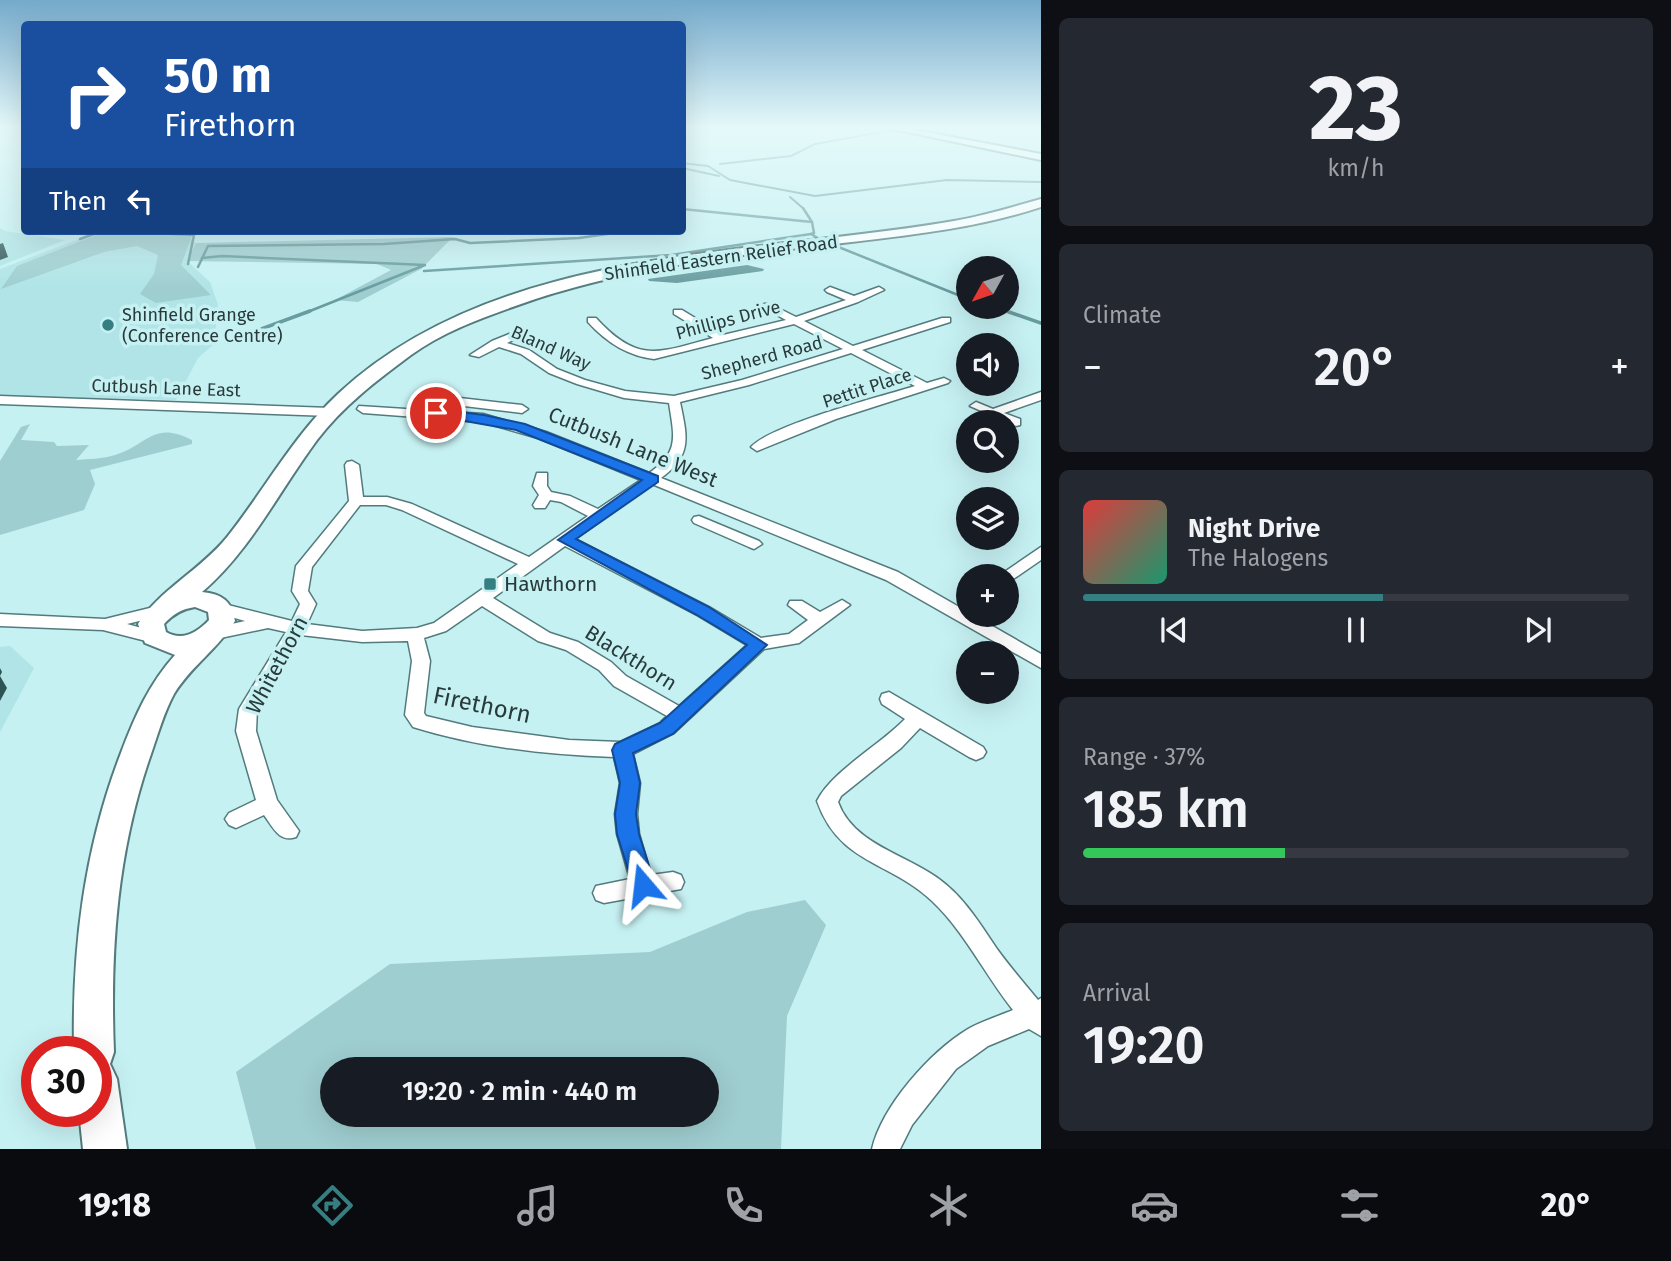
<!DOCTYPE html>
<meta charset="utf-8">
<style>
:root{--surface:#171b24;--page:#242831;--text:#f1f3f6;--muted:#9ea1a6;--line:#363941;--accent:#357e81}
body{margin:0;font-family:"Fira Sans",sans-serif;background:var(--page);color:var(--text);height:100vh;display:flex;flex-direction:column;font-size:26px;white-space:nowrap}
*{box-sizing:border-box;margin:0}
p{font-size:23px;color:var(--muted)}
.icon{flex:none;width:38px;height:38px;fill:none;stroke:currentColor;stroke-width:2;stroke-linecap:round;stroke-linejoin:round}
.map{position:relative;flex:1;overflow:hidden}
.details{display:flex;flex-direction:column;gap:18px;padding:18px;background:#0d0f14;width:630px}
.details>*{flex:none}
.guide{position:absolute;left:21px;top:21px;width:665px;height:214px;border-radius:7px;box-shadow:0 7px 28px #0002;background:#1a4fa0;color:#fff;overflow:hidden}
.needle{width:46px;rotate:230deg}
.fabs{position:absolute;left:956px;top:256px;display:grid;gap:14px}
.fabs a{display:grid;place-items:center;width:63px;height:63px;border-radius:50%;background:var(--surface);box-shadow:0 7px 28px #0002;font-size:35px}
.speed{position:absolute;left:21px;top:1036px;display:flex;gap:14px;font-size:35px;font-weight:700;text-align:center}
.speed>*{display:grid;place-content:center;width:91px;height:91px;border-radius:50%;background:var(--surface);box-shadow:0 7px 28px #0002;line-height:1}
.speed .limit{border:10px solid #d22;background:#fff;color:#111}
.pin{position:absolute;display:grid;place-items:center;width:60px;height:60px;color:#fff;margin:-30px;border:4px solid #fff;border-radius:50%;box-shadow:0 2px 7px #0007}
.me{position:absolute;width:77px;margin:-38px;rotate:343deg;stroke-linejoin:round;filter:drop-shadow(0 0 5px #0008)}
.turn{display:flex;align-items:center;gap:24px;height:147px;padding:0 28px;font-size:32px}
.turn .icon{width:91px;height:91px;stroke-width:2.5}
.turn b{display:block;font-size:49px;line-height:60px}
.then{display:flex;align-items:center;height:66px;padding:0 28px;background:#0003;gap:14px;font-size:26px}
.big{font-size:52px;font-weight:600;line-height:1.1}
.details .card{flex:1;display:flex;flex-direction:column;justify-content:center;gap:10px;min-width:0;padding:0 24px;border-radius:10px;background:var(--page)}
.details .dial{align-items:center;gap:0}
.dial b{font-size:91px;line-height:1}
.song{display:flex;align-items:center;gap:21px}
.cover{width:84px;height:84px;border-radius:10px;background:linear-gradient(135deg,hsl(0 70% 55%),hsl(160 70% 35%))}
.played{height:7px;border-radius:4px;background:linear-gradient(90deg,var(--accent) 55%,var(--line) 55%)}
.keys{display:flex;justify-content:space-around;direction:ltr}
.heat{display:flex;justify-content:space-between;align-items:center;font-size:38px;direction:ltr}
.charge{height:10px;border-radius:5px;background:linear-gradient(90deg,#34c759 37%,var(--line) 0)}
.trip{position:absolute;left:320px;top:1057px;width:399px;height:70px;border-radius:35px;background:var(--surface);box-shadow:0 7px 28px #0002;font-weight:600;line-height:70px;text-align:center}
.menu{display:flex;height:112px;justify-content:space-around;align-items:center;background:#090b0e;color:var(--muted)}
.menu .icon{width:49px;height:49px}
.menu .selected{color:var(--accent)}
.menu b{font-size:32px;color:var(--text)}
main{display:flex;flex:1;min-height:0}
.map>svg:first-child{display:block}
</style>
<main>
<div class="map">
<svg width="1041" height="1149" viewBox="0 0 1041 1149">
<rect width="100%" height="100%" fill="#c6f1f3"/>
<!-- built -->
<g fill="#b0e4e6">
<path d="M0 228 5 231 65 240 0 266Z"/>
<path d="M100 231 187 234 196 243 187 261 210 282 218 305 214 344 198 358 176 400 0 396V269Z"/>
<path d="M10 646 34 668 0 732V647Z"/>
</g>
<!-- green -->
<g fill="#9fced0" fill-rule="evenodd">
<path d="M107 231H186L187 234 144 232 192 236 181 265 211 295 156 303 140 294 154 274 158 255 137 246 104 252 1 289 17 266Z"/>
<path d="M453 237 421 269 358 302 335 300 391 270 377 264 187 261 196 243Z"/>
<path d="M30 424 21 440 54 442 57 446 89 445 76 460C88 459 103 459 115 455 148 445 153 420 192 440V444L90 470 95 484 84 510 0 535V461L21 427Z"/>
<path d="M805 900 826 925 787 1016 781 1149H256L236 1072 390 964 650 952 747 912ZM707 1069V1115H332V1069Z"/>
</g>
<!-- water -->
<path fill="#689c9f" d="M747 265 764 269 763 271 677 283 649 281 648 279Z"/>
<g fill="none" stroke-linecap="round" stroke-linejoin="round">
<!-- stream-far2 -->
<g stroke="#689c9f" stroke-width="2">
<path d="M682 163 708 166 730 180 815 196 947 180 1041 182"/>
<path d="M720 164 791 156 815 144 893 130"/>
<path d="M682 168 719 176"/>
<path d="M790 197 804 209"/>
<path d="M682 209H686"/>
</g>
<!-- stream-far1 -->
<g stroke="#689c9f" stroke-width="2.5">
<path d="M682 209 812 222 803 208"/>
<path d="M812 222 814 233 811 234 821 240"/>
<path d="M110 231 194 235 188 264"/>
<path d="M80 239 102 231"/>
<path d="M831 244 968 299"/>
<path d="M202 258 222 256 425 265 305 313"/>
<path d="M198 267 208 246 384 244 455 239 470 243 579 238 628 231"/>
<path d="M424 271 671 255 811 234"/>
<path d="M990 306 1012 313"/>
</g>
<!-- stream -->
<g stroke="#689c9f" stroke-width="3.5">
<path d="M1006 311 1041 323"/>
<path d="M226 342 310 311"/>
</g>
<defs>
<g id="minor">
<path d="M830 287 854 296 879 287 884 290 858 302 804 321 853 346 942 318H950V322L862 350 927 383 944 378 950 381 948 383 836 419 757 451 751 447C773 424 880 397 915 386L851 353 749 385 680 402C687 436 693 455 661 478L898 572 1041 654V668L886 580 652 484 575 539 709 607 761 638 789 634 808 620 788 605 790 601H802L820 612 842 600 850 605 799 643 764 649 674 733 633 754 640 783 637 814 639 834 651 875 673 872 681 875 684 882 681 889 604 903 596 900 593 893 596 886 630 879 617 834 615 814 620 783 614 757C547 755 477 747 413 727L405 715 412 661 408 641 362 642 301 635 257 709 256 731 277 800 299 831 296 837C279 843 273 827 264 815L236 828 229 825 225 819 229 813 256 800 236 731 239 709 286 632 268 628 211 640 205 638 202 634 205 630 245 621 214 612 212 608 220 603 292 621 300 604 292 591 296 566 349 501 345 465 347 462 352 461 359 465 363 497H387L412 504 529 557 588 516 561 502 550 500 545 508H535L533 505 539 495 533 486 537 473H547V486L551 492 570 496 598 509 641 480 538 438 482 422 363 413 357 409 359 406 483 414 546 432 649 473C680 452 674 436 669 403L624 398 577 384 549 373 521 354 499 347 479 357 470 355 492 341 519 330 524 333 523 335 507 343 529 350 557 369 585 380 625 391 674 396 742 380 843 349 794 324 654 359C628 356 606 342 588 322V318H596C639 365 659 352 713 338L674 314V310H682L723 335 786 320 764 308V304H770L796 317 846 300 827 292 825 290ZM360 505H386L402 510 518 564 434 623 417 628 362 631 307 624 316 604 308 591 312 567ZM565 546 697 615 747 645 679 706 626 676 611 662 578 642 550 633 493 598ZM482 606 538 641 566 650 599 670 614 686 667 716 660 723 620 742 569 740 472 727 426 716 424 713 430 661 424 638 446 631Z"/>
<path d="M1041 392V400L1004 413 1020 419V425L1016 426 970 406 976 402 993 409Z"/>
<path d="M0 396 330 408 336 412 330 416 0 404Z"/>
<path d="M451 397 522 405 528 409 522 413 447 404V398Z"/>
<path d="M699 516 759 541 762 544 754 549 749 547 694 523 692 520 694 517Z"/>
<path d="M1041 547V560L1006 584V576L1000 575Z"/>
<path d="M162 605 168 606 170 610 168 614 127 624 160 633 163 637 160 641 154 643 103 630 0 626V614L105 619Z"/>
<path d="M889 692 983 747 986 752 983 757 976 760 969 757 920 728 901 748 841 796 838 802C853 844 905 854 939 879 964 897 980 924 997 949 1010 967 1024 983 1038 1000L1041 998V1036L1029 1029 988 1046 956 1069 912 1125 900 1149H872C882 1106 930 1052 968 1029 982 1021 999 1016 1013 1010 985 975 965 932 932 901 890 861 839 864 817 801 832 771 880 745 905 719L882 704 880 699 882 694Z"/>
</g>
<g id="primary">
<path d="M893 129H910L1041 154V160Z"/>
<path d="M1041 199V207C974 229 903 236 833 244 728 256 621 269 521 304 484 317 442 332 411 355 376 381 343 406 317 440 279 491 251 550 202 592 222 594 232 601 235 621 219 648 191 666 174 694 164 712 158 734 151 754 117 851 110 950 114 1052L110 1064 117 1079 127 1149H83L79 1111H96V1052H74C72 948 84 849 121 753 135 716 149 684 175 655L145 643 138 624C158 591 202 569 228 536 265 489 294 435 338 394 498 245 752 256 954 221 984 216 1012 207 1041 199ZM195 607 208 612 209 620C198 632 182 642 166 632L164 624C173 614 182 609 195 607Z"/>
</g>
</defs>
<!-- minor casing -->
<use href="#minor" stroke="#537b7d" stroke-width="3"/>
<!-- primary casing -->
<use href="#primary" stroke="#537b7d" stroke-width="4"/>
<!-- minor -->
<use href="#minor" fill="#fff" fill-rule="evenodd"/>
<!-- primary -->
<use href="#primary" fill="#fff" fill-rule="evenodd"/>
</g>
<!-- shaded-wall -->
<g fill="#2e5354">
<path d="M3 243 8 257 0 260V244Z"/>
<path d="M0 668 2 672 0 676 7 688 0 701Z"/>
</g>
<!-- sky -->
<linearGradient id="sky" x2="0" y2="1"><stop stop-color="#75aacb"/><stop offset="0.44" stop-color="#e5f9fa"/><stop offset="1" stop-color="#e5f9fa" stop-opacity="0"/></linearGradient>
<rect width="1041" height="290" fill="url(#sky)"/>
<!-- route -->
<path fill="#1a73e8" stroke="#114b97" stroke-width="2" d="M436 409 484 415 525 424 658 476V482L576 539 709 607 767 645 673 734 633 753 640 783 636 814 639 834 655 885 651 892 643 895 635 892 617 834 615 814 620 783 612 750 615 744 660 723 747 645 697 615 558 540 642 480 516 430 431 415 429 413Z"/>
<!-- markers -->
<g fill="#357e81" stroke="#c6f1f3" stroke-width="2.5">
<circle cx="108" cy="325" r="7"/>
<rect x="483" y="577" width="14" height="14" rx="3.5"/>
</g>
<g text-anchor="middle" stroke-width="7" stroke-linejoin="round" paint-order="stroke">
<!-- far-street labels -->
<g font-size="18" fill="#283a3a" stroke="#c6f1f3">
<text transform="translate(721 258) rotate(-8)" y="6">Shinfield Eastern Relief Road</text>
<text transform="translate(728 320) rotate(-15)" y="6">Phillips Drive</text>
<text transform="translate(551 348) rotate(24)" y="6">Bland Way</text>
<text transform="translate(762 358) rotate(-15)" y="6">Shepherd Road</text>
<text transform="translate(166 388) rotate(2)" y="6">Cutbush Lane East</text>
<text transform="translate(867 388) rotate(-18)" y="6">Pettit Place</text>
</g>
<!-- far-poi labels -->
<g font-size="18" fill="#283a3a" stroke="#c6f1f3" text-anchor="start">
<text x="122" y="321">Shinfield Grange<tspan x="122" dy="21">(Conference Centre)</tspan></text>
</g>
<!-- street labels -->
<g font-size="21" fill="#283a3a" stroke="#c6f1f3">
<text transform="translate(633 447) rotate(22)" y="7">Cutbush Lane West</text>
<text transform="translate(631 658) rotate(32)" y="7">Blackthorn</text>
<text transform="translate(277 665) rotate(-62)" y="7">Whitethorn</text>
</g>
<!-- poi labels -->
<g font-size="21" fill="#283a3a" stroke="#c6f1f3" text-anchor="start">
<text x="504" y="591">Hawthorn</text>
</g>
<!-- near-street labels -->
<g font-size="24" fill="#283a3a" stroke="#c6f1f3">
<text transform="translate(482 705) rotate(12)" y="8">Firethorn</text>
</g>
</g>
</svg>
<div class="fabs">
<a><svg class="needle" viewBox="-14 -14 28 28"><path d="M0-13l5 13h-10z" fill="#e53935"/><path d="M0 13l5-13h-10z" fill="#9ea1a6"/></svg></a>
<a><svg class="icon" aria-label="sound" viewBox="0 0 24 24"><path d="M4 9h4l5-4v14l-5-4H4zM17 9q2 3 0 6"/></svg></a>
<a><svg class="icon" aria-label="search" viewBox="0 0 24 24"><circle cx="10" cy="10" r="6"/><path d="M15 15l6 6"/></svg></a>
<a><svg class="icon" aria-label="layers" viewBox="0 0 24 24"><path d="M12 4l9 5-9 5-9-5zM3 14l9 5 9-5"/></svg></a>
<a>+</a>
<a>−</a>
</div>
<div class="speed"><div class="limit">30</div></div>
<div class="pin" style="left:436px;top:413px;background:#d93025"><svg class="icon" aria-label="arrive" viewBox="0 0 24 24"><path d="M6 21V4h12l-3 4 3 4H6"/></svg></div>
<svg class="me" style="left:643px;top:885px" viewBox="-20 -20 40 40"><path d="M0-17L14 15 0 8-14 15z" fill="#1a73e8" stroke="#fff" stroke-width="4"/></svg>
<div class="trip">19:20 · 2 min · 440 m</div>
<div class="guide">
<div class="turn"><svg class="icon" aria-label="right" viewBox="0 0 24 24"><path d="M7 20v-9h11M14 6l5 5-5 5"/></svg><div><b>50 m</b>Firethorn</div></div>
<div class="then">Then<svg class="icon" aria-label="left" viewBox="0 0 24 24"><path d="M17 20v-9H6M10 6l-5 5 5 5"/></svg></div>
</div>
</div>
<section class="details">
<div class="card dial"><b>23</b><p>km/h</p></div>
<div class="card"><p>Climate</p>
<div class="heat"><a>−</a><b class="big">20°</b><a>+</a></div>
</div>
<div class="card">
<div class="song"><i class="cover"></i><div><b>Night Drive</b><p>The Halogens</p></div></div>
<div class="played"></div>
<div class="keys"><svg class="icon" aria-label="previous" viewBox="0 0 24 24"><path d="M18 5L8 12l10 7zM5 5v14"/></svg><svg class="icon" aria-label="pause" viewBox="0 0 24 24"><path d="M8 5v14M16 5v14"/></svg><svg class="icon" aria-label="next" viewBox="0 0 24 24"><path d="M6 5l10 7-10 7zM19 5v14"/></svg></div>
</div>
<div class="card"><p>Range · 37%</p><b class="big">185 km</b><div class="charge"></div></div>
<div class="card"><p>Arrival</p><b class="big">19:20</b></div>
</section>
</main>
<nav class="menu">
<b>19:18</b>
<svg class="icon selected" aria-label="directions" viewBox="0 0 24 24"><path d="M12 3l9 9-9 9-9-9zM9 14v-3h6M13 9l2 2-2 2"/></svg>
<svg class="icon" aria-label="music" viewBox="0 0 24 24"><path d="M9 18V5l10-2v13"/><circle cx="6" cy="18" r="3"/><circle cx="16" cy="16" r="3"/></svg>
<svg class="icon" aria-label="phone" viewBox="0 0 24 24"><path d="M5 4h4l2 5-3 2q2 4 5 5l2-3 5 2v4C11 20 4 13 5 4z"/></svg>
<svg class="icon" aria-label="climate" viewBox="0 0 24 24"><path d="M12 3v18M4 7l16 10M4 17L20 7"/></svg>
<svg class="icon" aria-label="car" viewBox="0 0 24 24"><path d="M5 17H2v-5l4-1 3-4h7l3 4 3 1v5h-3M9 17h6M6 11h13"/><circle cx="7" cy="17" r="2"/><circle cx="17" cy="17" r="2"/></svg>
<svg class="icon" aria-label="filters" viewBox="0 0 24 24"><path d="M4 7h16M4 17h16"/><circle cx="9" cy="7" r="2"/><circle cx="15" cy="17" r="2"/></svg>
<b>20°</b>
</nav>
